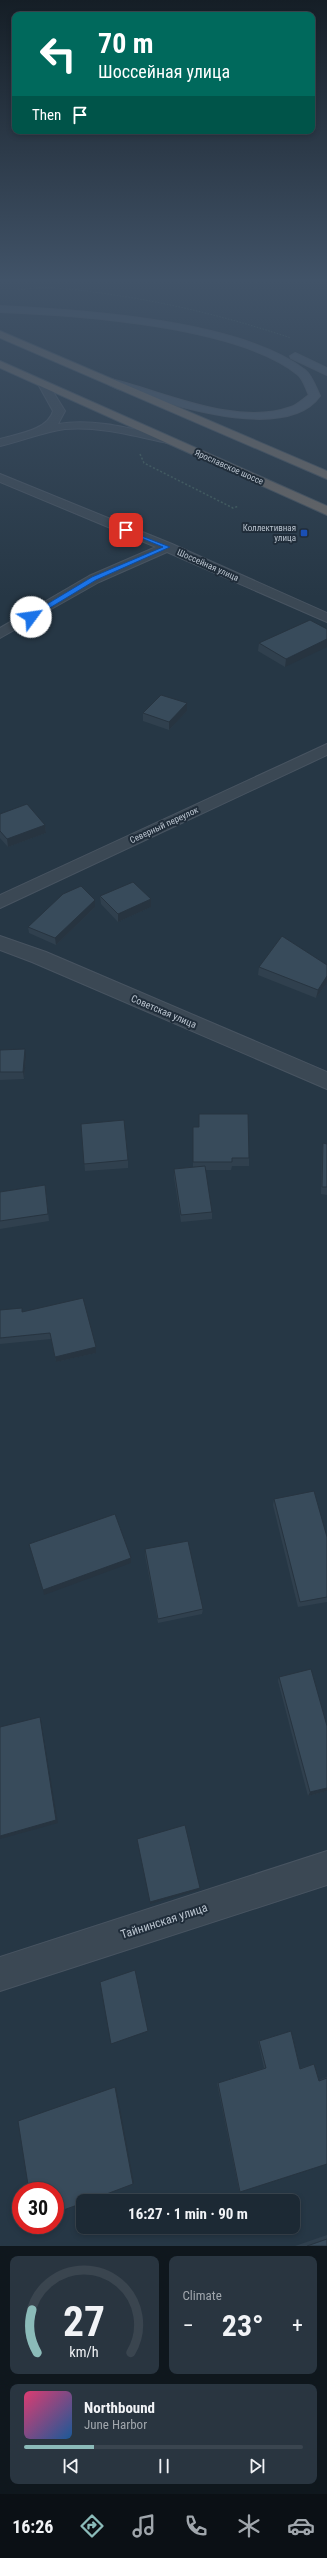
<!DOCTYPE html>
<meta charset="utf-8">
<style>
:root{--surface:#1c2934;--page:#293540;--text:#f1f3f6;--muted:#a0a6ac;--line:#3a454f;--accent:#8bbbb9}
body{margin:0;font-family:"Roboto Condensed",sans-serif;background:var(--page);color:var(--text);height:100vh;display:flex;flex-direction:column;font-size:15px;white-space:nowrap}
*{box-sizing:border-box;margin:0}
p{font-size:13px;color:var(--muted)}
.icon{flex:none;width:22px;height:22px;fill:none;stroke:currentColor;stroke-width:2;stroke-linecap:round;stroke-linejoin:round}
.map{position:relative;height:2246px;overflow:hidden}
.panel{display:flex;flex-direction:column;gap:10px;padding:10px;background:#0f171d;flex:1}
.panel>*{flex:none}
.top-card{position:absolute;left:12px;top:12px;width:303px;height:122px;border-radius:8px;box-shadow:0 2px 6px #0003,0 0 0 1px var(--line);background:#00695c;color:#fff;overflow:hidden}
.speed{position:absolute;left:12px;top:2182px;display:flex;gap:8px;font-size:20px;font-weight:700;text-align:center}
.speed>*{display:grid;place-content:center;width:52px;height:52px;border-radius:50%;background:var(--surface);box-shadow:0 2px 6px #0003,0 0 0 1px var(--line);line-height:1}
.speed .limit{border:6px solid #d22;background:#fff;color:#111}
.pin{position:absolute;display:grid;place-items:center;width:34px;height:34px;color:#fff;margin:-17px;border-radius:8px;box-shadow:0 2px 6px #0006}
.me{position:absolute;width:44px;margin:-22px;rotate:59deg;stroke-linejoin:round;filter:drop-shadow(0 0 3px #0008)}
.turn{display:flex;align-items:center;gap:14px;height:84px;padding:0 20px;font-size:18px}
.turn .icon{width:52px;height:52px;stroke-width:2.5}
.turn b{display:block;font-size:28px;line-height:34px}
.then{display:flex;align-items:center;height:38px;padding:0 20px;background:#0003;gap:8px;font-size:15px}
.big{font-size:30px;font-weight:700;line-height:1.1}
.panel .widget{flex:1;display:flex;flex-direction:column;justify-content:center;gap:6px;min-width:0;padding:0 14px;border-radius:8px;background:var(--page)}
.panel .dial{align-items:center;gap:0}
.dial svg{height:104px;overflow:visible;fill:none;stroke:var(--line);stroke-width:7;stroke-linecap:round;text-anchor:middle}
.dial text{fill:var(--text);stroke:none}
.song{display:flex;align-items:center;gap:12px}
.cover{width:48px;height:48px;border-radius:6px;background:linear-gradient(135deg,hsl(340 70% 55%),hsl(210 70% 35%))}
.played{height:4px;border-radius:2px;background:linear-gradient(90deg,var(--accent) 25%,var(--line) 25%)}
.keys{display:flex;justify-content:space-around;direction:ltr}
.heat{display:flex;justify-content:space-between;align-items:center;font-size:22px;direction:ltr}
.panel .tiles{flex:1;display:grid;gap:10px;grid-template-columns:1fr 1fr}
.widget:last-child{grid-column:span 2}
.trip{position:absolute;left:76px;top:2194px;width:224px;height:40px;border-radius:8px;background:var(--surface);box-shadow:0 2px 6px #0003,0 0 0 1px var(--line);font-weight:700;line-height:40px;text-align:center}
.menu{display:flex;height:64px;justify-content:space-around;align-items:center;background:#0b1015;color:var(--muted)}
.menu .icon{width:28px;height:28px}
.menu .current{color:var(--accent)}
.menu b{font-size:18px;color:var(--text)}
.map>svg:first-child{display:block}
</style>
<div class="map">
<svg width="327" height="2246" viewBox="0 0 327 2246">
<rect width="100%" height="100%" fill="#263745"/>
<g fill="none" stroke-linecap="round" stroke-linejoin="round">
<defs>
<g id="minor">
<path d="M43 381 47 382 65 411 58 424C95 418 132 429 168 437L174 440 168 443C134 436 100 426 65 429 43 432 22 441 0 446V439C17 434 48 430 53 411L38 384Z"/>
<path d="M0 474 172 544 327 613V622L167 552 99 582 0 638V628L89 576 156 547 0 482Z"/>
<path d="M327 744V755L0 908V895Z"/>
</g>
<g id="tertiary">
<path d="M0 936 46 952 327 1072V1089L32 962 0 950Z"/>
<path d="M327 1851V1885L0 1991V1957Z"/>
</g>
<g id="secondary">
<path d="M0 306C82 310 240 320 305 370 312 375 316 388 320 396 288 441 182 408 140 395 131 392 111 389 106 382L111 379C165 392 236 427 291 407 297 405 303 399 309 395 306 389 303 378 297 374 237 326 77 315 0 312Z"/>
<path d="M295 353 327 368V375L291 358 290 356Z"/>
</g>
<g id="trunk">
<path d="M0 331 327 471V479L0 338Z"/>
<path d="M0 361 327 506V515L0 368Z"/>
</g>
</defs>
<!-- minor casing -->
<use href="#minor" stroke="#485461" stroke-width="2"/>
<!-- tertiary casing -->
<use href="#tertiary" stroke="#485461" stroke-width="2"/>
<!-- secondary casing -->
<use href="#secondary" stroke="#485461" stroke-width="2"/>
<!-- trunk casing -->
<use href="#trunk" stroke="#46535f" stroke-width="2"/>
<!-- path-far1 -->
<path stroke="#425e5d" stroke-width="1" stroke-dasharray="1.5 1.5" stroke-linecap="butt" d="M18 290C48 285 78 290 108 294 171 303 231 318 291 338"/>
<!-- path -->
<path stroke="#425e5d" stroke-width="1.5" stroke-dasharray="2 2" stroke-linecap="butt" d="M140 454 144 463 233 508 239 506"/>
<!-- minor -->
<use href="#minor" fill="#3b4854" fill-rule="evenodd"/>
<!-- tertiary -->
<use href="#tertiary" fill="#3b4854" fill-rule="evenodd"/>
<!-- secondary -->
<use href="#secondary" fill="#495868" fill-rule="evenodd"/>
<!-- trunk -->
<use href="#trunk" fill="#6a6866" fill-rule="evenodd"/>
</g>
<!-- wall -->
<g fill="#30404e">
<path d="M327 629 285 667 258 651 259 643Z"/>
<path d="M187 703V711L169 730 143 721V713Z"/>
<path d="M0 814 45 825 46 833 8 847 0 838Z"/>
<path d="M100 896 151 899V907L118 922 101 904Z"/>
<path d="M95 907 56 945 29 933 28 927Z"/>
<path d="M327 965V983L316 998 258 975 259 967Z"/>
<path d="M0 1050 26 1057 24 1079 0 1080Z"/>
<path d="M81 1124 128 1160V1168L85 1171Z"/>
<path d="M193 1134 249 1158V1166H232L231 1170H205L212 1212V1219L181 1222 174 1177V1169L193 1167Z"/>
<path d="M323 1143 327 1144V1195L321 1194 322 1151Z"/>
<path d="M45 1185 49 1221 0 1229V1192Z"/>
<path d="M0 1310 22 1312 96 1347V1353L56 1362 51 1339 0 1344Z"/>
<path d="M274 1499 327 1537V1602L298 1607 273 1505Z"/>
<path d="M145 1549 203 1609 202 1614 158 1623 145 1555Z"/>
<path d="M279 1677 327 1791 308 1796 278 1681Z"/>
<path d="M291 2031 300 2068 314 2064 319 2080 327 2077V2164L240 2192 239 2190 217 2083 264 2068 258 2041Z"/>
<path d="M327 2235V2246H295Z"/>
</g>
<!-- shaded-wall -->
<g fill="#273440">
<path d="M327 639V647L285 667 286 659Z"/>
<path d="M187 703V711L169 730V722Z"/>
<path d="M45 825 46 833 8 847 7 839Z"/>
<path d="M151 899V907L118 922V914Z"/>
<path d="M95 900V907L56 945 55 938Z"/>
<path d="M327 976V983L316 998 318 990Z"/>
<path d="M25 1049 26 1057 24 1079 23 1072Z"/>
<path d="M96 1347V1353L56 1362 55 1357Z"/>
<path d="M131 1558V1563L44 1595 43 1590Z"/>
<path d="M40 1717 41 1721 58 1823 0 1839V1836Z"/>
<path d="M327 1788V1791L308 1796 310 1792Z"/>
<path d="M200 1888 199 1890 150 1904V1902Z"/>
<path d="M115 2087H116L134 2183 133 2184Z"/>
</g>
<!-- building -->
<g fill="#384b5b" stroke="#273440">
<path d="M310 620 327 629V639L286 659 259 643Z"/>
<path d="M161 695 187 703 169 722 143 713Z"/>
<path d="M27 804 45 825 7 839 0 831V814Z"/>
<path d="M133 882 151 899 118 914 100 896Z"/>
<path d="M81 886 95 900 55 938 28 927 63 894Z"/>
<path d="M282 936 327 965V976L318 990 259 967Z"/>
<path d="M25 1049 23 1072H0V1050Z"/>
<path d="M199 1114H248L249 1158H232V1162H193V1127H199Z"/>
<path d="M124 1120 128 1160 84 1164 81 1124Z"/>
<path d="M323 1143 327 1144V1187H322Z"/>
<path d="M205 1166 212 1212 181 1215 174 1169Z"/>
<path d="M45 1185 48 1214 0 1221V1192Z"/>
<path d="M83 1298 96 1347 55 1357 50 1333 0 1338V1310L22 1308V1312Z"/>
<path d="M314 1491 327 1537V1597L300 1602 274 1499Z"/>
<path d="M115 1514 131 1558 43 1590 29 1544Z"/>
<path d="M188 1541 203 1609 158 1619 145 1549Z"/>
<path d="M311 1669 327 1726V1788L310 1792 279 1677Z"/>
<path d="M40 1717 56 1820 0 1836V1727Z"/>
<path d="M185 1825 200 1888 150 1902 137 1839Z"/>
<path d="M135 1970 148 2031 111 2044 100 1982Z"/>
<path d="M291 2031 300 2069 314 2064 319 2081 327 2078V2164L240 2192 218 2083 266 2068 259 2041Z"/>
<path d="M115 2087 133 2184 88 2201H83V2203L55 2213V2191H29L18 2121Z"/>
<path d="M327 2239V2246H307Z"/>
</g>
<!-- sky -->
<linearGradient id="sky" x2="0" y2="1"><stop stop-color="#151e26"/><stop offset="0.47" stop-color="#415368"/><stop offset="1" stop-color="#415368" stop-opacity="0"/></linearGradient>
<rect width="327" height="597" fill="url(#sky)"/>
<!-- route -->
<path fill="#1a73e8" stroke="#114b97" d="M124 529 170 547 96 580 33 618H29V615L92 577 163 547 124 531Z"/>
<!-- markers -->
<rect fill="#1a4fb4" stroke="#202d3a" stroke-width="1.5" x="300" y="529" width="8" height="8" rx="2"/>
<g text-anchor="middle" stroke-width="4" stroke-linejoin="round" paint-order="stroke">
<!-- far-street labels -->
<g font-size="9" fill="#b9c3ce" stroke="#202d3a">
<text transform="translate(229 467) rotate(24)" y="3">Ярославское шоссе</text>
<text transform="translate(208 565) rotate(24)" y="3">Шоссейная улица</text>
<text transform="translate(164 825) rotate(-25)" y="3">Северный переулок</text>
</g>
<!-- far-poi labels -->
<g font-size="9" fill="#b9c3ce" stroke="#202d3a" text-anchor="end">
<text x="296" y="531">Коллективная<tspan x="296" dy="10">улица</tspan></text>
</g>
<!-- street labels -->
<g font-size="10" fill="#b9c3ce" stroke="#202d3a">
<text transform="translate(164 1011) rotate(23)" y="4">Советская улица</text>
</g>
<!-- near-street labels -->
<g font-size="12" fill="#b9c3ce" stroke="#202d3a">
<text transform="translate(164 1921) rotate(-18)" y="4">Тайнинская улица</text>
</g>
</g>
</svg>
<div class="speed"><div class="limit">30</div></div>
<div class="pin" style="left:126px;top:530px;background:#d93025"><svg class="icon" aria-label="arrive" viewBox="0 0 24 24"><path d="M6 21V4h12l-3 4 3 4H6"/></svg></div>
<svg class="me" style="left:31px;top:617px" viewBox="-20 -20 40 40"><circle r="19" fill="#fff"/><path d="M0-13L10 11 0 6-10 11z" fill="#1a73e8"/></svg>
<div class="trip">16:27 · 1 min · 90 m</div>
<div class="top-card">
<div class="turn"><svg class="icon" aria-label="left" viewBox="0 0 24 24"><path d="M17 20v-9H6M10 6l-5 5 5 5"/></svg><div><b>70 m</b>Шоссейная улица</div></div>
<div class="then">Then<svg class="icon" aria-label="arrive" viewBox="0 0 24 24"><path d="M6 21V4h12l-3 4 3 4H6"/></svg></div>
</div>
</div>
<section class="panel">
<div class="tiles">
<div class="widget dial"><svg viewBox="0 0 100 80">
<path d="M14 69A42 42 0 1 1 86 69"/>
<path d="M14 69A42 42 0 0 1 10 36" stroke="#8bbbb9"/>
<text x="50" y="56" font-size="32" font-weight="700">27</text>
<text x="50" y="72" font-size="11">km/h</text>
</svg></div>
<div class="widget"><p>Climate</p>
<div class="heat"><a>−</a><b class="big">23°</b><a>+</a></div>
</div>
<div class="widget">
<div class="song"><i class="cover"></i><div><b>Northbound</b><p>June Harbor</p></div></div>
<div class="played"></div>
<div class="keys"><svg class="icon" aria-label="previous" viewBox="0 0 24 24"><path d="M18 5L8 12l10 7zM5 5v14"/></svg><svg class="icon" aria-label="pause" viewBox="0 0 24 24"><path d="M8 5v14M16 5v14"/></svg><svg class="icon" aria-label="next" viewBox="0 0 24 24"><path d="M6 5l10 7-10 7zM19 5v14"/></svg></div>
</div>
</div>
</section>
<nav class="menu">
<b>16:26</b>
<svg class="icon current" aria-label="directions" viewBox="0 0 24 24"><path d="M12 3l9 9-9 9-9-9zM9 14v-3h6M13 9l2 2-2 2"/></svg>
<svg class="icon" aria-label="music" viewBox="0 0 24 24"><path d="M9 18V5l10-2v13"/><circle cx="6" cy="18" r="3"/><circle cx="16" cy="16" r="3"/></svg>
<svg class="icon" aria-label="phone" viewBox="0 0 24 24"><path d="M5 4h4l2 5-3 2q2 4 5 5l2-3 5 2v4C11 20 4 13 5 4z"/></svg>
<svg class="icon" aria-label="climate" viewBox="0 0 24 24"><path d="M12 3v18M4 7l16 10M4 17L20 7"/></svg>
<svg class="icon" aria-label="car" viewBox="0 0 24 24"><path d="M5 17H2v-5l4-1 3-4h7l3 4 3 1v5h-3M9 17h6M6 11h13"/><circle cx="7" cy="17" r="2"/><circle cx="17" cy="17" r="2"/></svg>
</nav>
